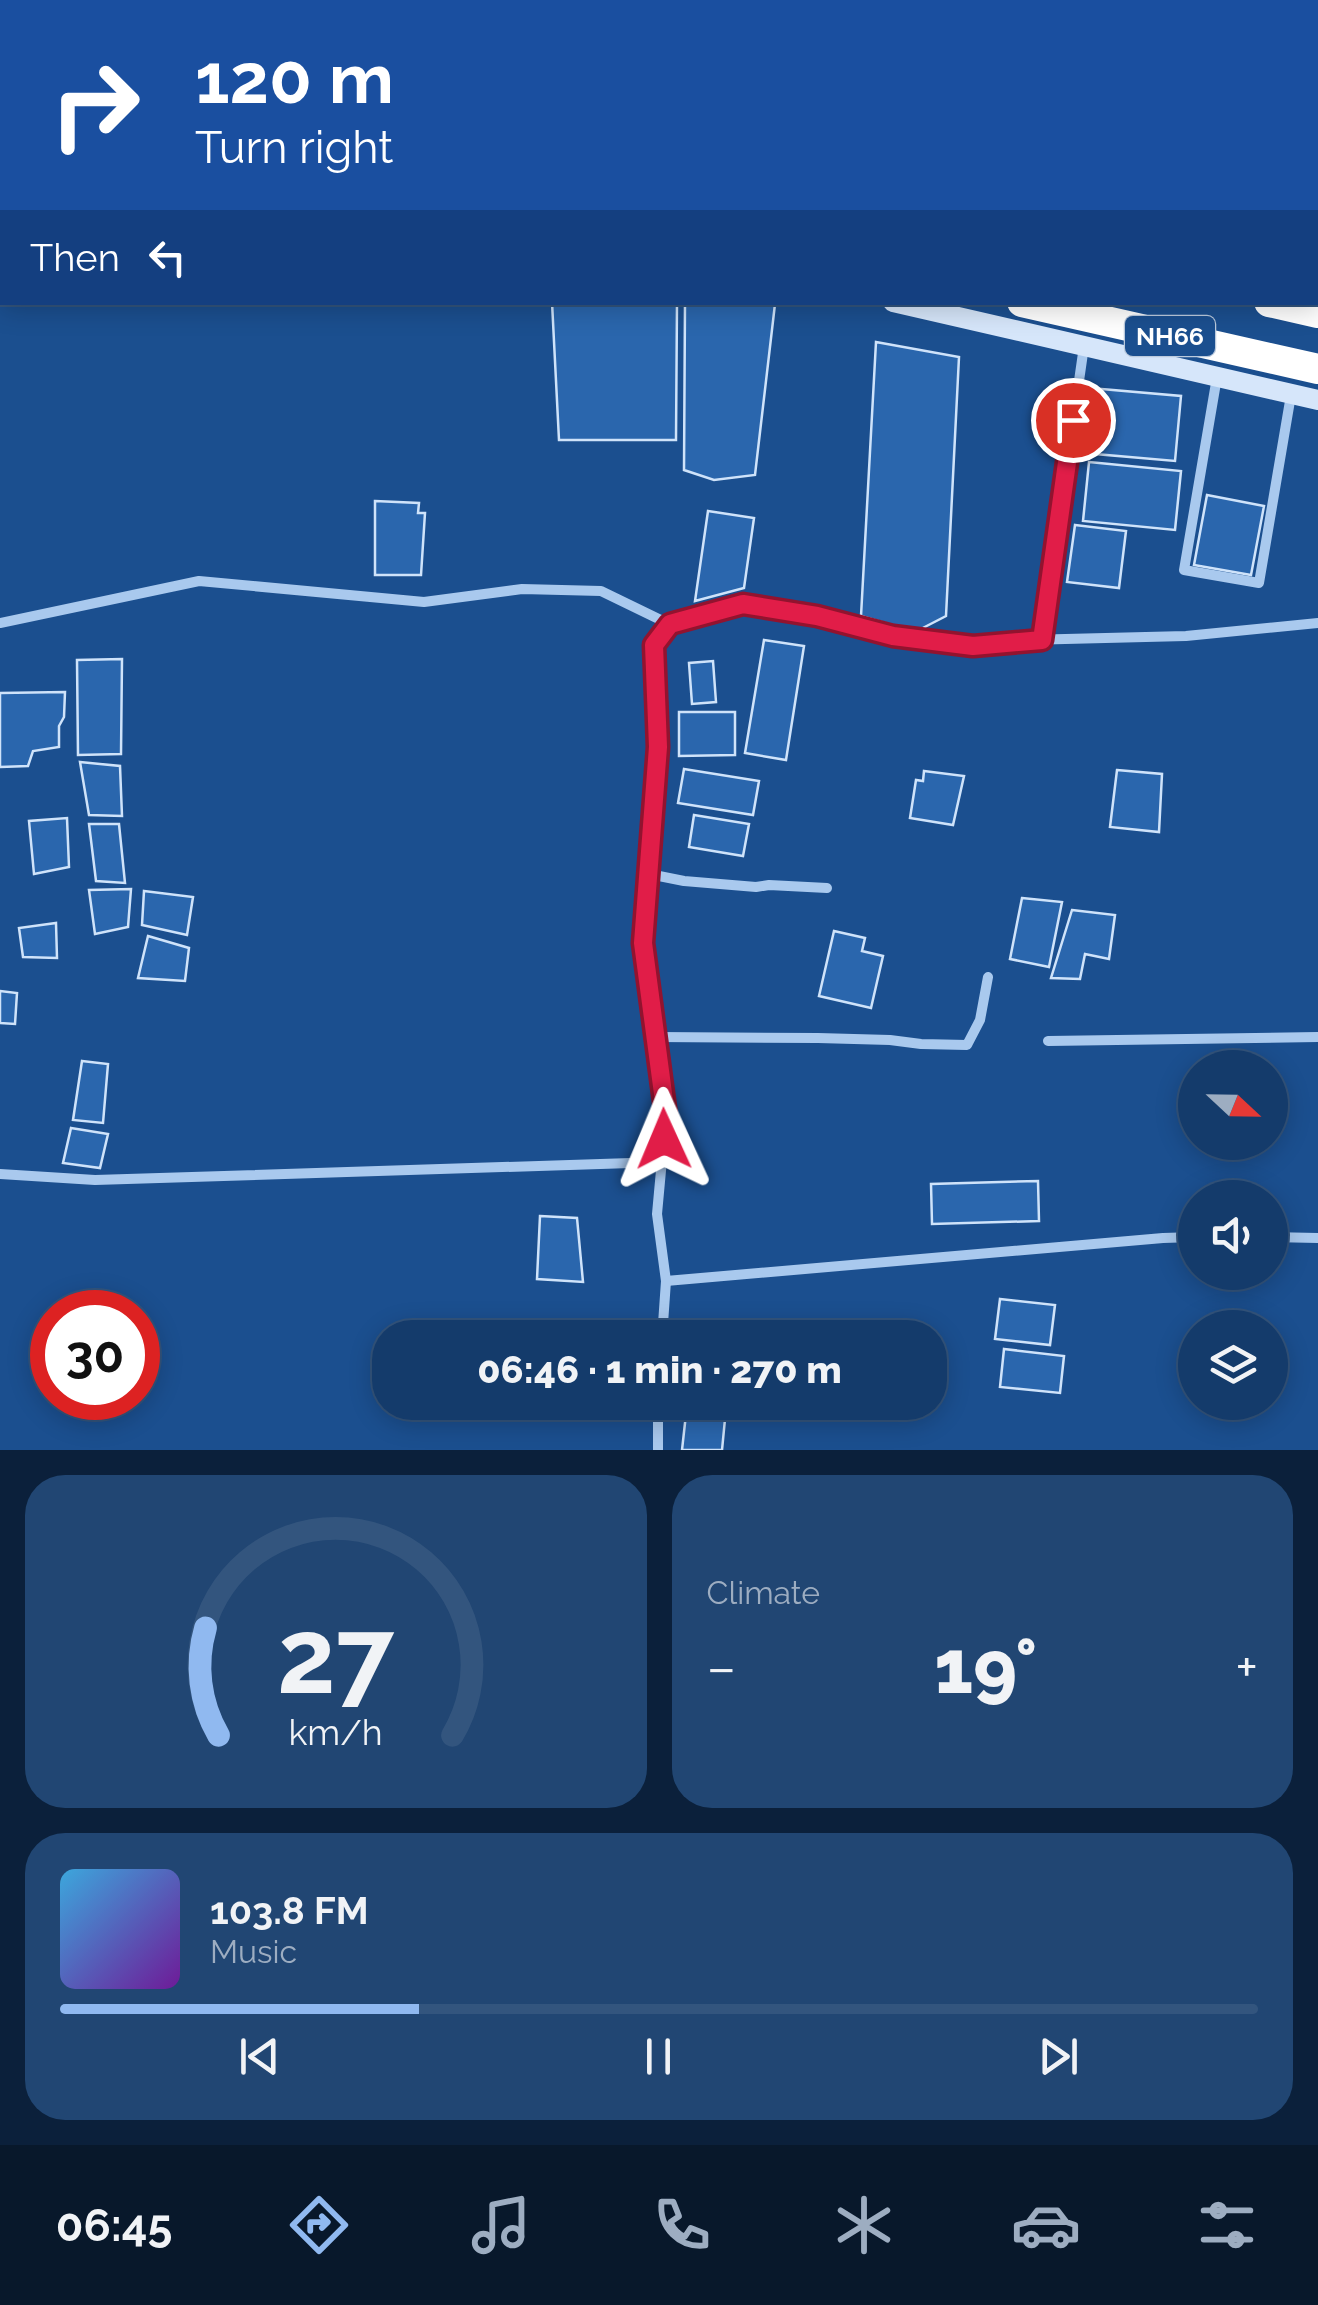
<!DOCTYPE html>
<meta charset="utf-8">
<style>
:root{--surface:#143b6b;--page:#214673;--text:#f1f3f6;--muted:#9dadc1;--line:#33557e;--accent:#90b9f0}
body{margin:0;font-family:Raleway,sans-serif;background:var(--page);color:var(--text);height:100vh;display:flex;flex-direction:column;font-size:38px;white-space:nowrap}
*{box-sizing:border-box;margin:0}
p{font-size:32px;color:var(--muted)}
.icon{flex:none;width:55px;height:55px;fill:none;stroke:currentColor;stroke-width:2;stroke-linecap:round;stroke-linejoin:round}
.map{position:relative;height:1450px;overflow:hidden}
.sheet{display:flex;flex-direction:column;gap:25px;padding:25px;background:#0b203b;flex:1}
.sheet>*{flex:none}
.hud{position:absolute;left:0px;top:0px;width:1320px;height:305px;box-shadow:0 5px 25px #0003,0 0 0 2px var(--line);background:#1a4fa0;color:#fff;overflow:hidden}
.needle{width:65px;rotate:112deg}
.tools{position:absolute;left:1178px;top:1050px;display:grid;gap:20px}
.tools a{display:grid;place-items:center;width:110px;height:110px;border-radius:50%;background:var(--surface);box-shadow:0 5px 25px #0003,0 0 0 2px var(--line);font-size:50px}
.speed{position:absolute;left:30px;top:1290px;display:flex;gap:20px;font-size:50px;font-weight:700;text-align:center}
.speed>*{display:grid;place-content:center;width:130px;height:130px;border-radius:50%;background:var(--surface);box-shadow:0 5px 25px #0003,0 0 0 2px var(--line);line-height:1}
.speed .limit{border:15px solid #d22;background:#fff;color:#111}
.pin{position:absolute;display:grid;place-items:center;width:85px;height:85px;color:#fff;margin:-42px;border:5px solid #fff;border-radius:50%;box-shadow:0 2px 10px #0007}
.me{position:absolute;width:110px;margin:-55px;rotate:359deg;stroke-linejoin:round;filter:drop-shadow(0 0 8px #0008)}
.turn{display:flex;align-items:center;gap:35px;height:210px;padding:0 30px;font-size:45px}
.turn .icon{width:130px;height:130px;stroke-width:2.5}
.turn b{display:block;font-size:70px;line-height:85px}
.then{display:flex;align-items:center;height:95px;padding:0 30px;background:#0003;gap:20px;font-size:38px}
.big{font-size:75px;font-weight:800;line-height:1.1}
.sheet .card{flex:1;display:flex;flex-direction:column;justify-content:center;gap:15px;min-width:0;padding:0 35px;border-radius:40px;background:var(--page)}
.sheet .dial{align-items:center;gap:0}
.dial svg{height:260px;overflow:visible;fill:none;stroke:var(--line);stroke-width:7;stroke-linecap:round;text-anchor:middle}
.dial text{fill:var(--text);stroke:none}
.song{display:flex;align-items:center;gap:30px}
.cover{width:120px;height:120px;border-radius:15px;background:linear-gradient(135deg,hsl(200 70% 55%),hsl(280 70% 35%))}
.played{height:10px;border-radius:5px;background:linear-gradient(90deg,var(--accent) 30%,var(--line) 30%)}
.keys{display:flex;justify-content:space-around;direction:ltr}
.heat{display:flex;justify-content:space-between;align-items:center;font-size:55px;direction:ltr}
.sheet .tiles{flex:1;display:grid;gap:25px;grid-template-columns:1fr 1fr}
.card:last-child{grid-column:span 2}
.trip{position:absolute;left:372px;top:1320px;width:575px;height:100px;border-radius:40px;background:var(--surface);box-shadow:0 5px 25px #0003,0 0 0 2px var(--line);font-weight:800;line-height:100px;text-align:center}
.dock{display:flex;height:160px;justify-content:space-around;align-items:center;background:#08182b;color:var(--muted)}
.dock .icon{width:70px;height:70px}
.dock .selected{color:var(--accent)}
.dock b{font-size:45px;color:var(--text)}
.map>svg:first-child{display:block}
</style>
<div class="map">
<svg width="1318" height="1450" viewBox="0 0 1318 1450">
<rect width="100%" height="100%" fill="#1b4f8f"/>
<!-- building -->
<g fill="#2a66ad" stroke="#cfe3fa" stroke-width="2.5">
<path d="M552 302H677L676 440H559Z"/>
<path d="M685 302 775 304 755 475 714 480 684 470Z"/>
<path d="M876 342 959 357 946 616 915 632 861 616Z"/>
<path d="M1090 388 1181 396 1175 461 1084 453Z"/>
<path d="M1089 462 1181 471 1175 530 1083 521Z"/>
<path d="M1207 495 1264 506 1251 575 1194 565Z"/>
<path d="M375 501 419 503 418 513H425L421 575H375Z"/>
<path d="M708 511 754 518 744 588 695 601Z"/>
<path d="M1075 525 1126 531 1119 588 1067 582Z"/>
<path d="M764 640 804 646 786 760 745 753Z"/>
<path d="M122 659 121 754 78 755 77 660Z"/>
<path d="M713 661 716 702 692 704 689 663Z"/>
<path d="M65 692 64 717 59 726V747L33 751 28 766 0 767V693Z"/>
<path d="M679 712H735V755L679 756Z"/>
<path d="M80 762 120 766 122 816 89 815Z"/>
<path d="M684 769 759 781 753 815 678 803Z"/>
<path d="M1117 770 1162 774 1159 832 1110 827Z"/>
<path d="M924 771 964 776 953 825 910 818 916 780 923 781Z"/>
<path d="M694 815 749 824 743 856 689 847Z"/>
<path d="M67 818 69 867 34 874 29 821Z"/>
<path d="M89 824H119L125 883 96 881Z"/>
<path d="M131 889 128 927 95 934 89 890Z"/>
<path d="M144 891 193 897 187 935 142 925Z"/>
<path d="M1022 898 1062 902 1049 967 1010 959Z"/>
<path d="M1072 910 1115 915 1109 959 1085 954 1080 979 1051 978Z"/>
<path d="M56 923 57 958 23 957 19 928Z"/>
<path d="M834 931 865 938 862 951 883 956 871 1008 819 996Z"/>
<path d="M148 936 189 948 185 981 138 978Z"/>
<path d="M0 991 17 993 15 1024 0 1023Z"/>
<path d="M82 1061 108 1064 103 1123 73 1120Z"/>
<path d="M71 1128 108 1134 100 1168 63 1163Z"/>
<path d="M1038 1181 1039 1221 932 1224 931 1184Z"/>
<path d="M540 1216 577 1218 583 1282 537 1279Z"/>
<path d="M1000 1299 1055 1305 1050 1345 995 1339Z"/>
<path d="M1004 1349 1064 1356 1060 1393 1000 1387Z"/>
<path d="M686 1414 725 1419 722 1450H682Z"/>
</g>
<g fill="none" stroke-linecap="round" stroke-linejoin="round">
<!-- street -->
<g stroke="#a9c9ee" stroke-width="10">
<path d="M615 0 616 2"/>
<path d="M983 0 985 2"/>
<path d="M1217 377 1184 570 1259 583 1291 395"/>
<path d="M0 623 199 581 424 602 522 589 601 591 669 624"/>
<path d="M1042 639 1084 346"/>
<path d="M649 874 684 881 756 887 769 885 827 888"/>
<path d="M656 1037 818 1038 890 1040 921 1044 967 1045 980 1020 988 977"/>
<path d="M1048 1041 1318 1037"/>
<path d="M0 1174 95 1180 662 1162"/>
<path d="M1270 1237 1318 1238"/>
<path d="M666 1281 1163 1238 1195 1237"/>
<path d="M662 1338 666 1281 657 1214 666 1116 643 943 658 747 654 645 669 624 743 604 817 617 893 636 973 646 1025 640 1186 636 1318 623"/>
<path d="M658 1402V1450"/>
</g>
<!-- secondary -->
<g stroke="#d6e6fa" stroke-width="20">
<path d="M123 0 134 2"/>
<path d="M0 107H2"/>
<path d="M893 302 1318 400"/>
</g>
<!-- highway -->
<g stroke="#fff" stroke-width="30">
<path d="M0 17H2"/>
<path d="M0 70 2 71"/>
<path d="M1022 302 1318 369"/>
<path d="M1269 302 1318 313"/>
</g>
</g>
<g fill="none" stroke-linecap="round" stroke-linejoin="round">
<defs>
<path id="route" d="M664 1139 666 1116 643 943 658 747 654 645 670 624 743 604 817 616 893 636 973 646 1042 640 1073 420"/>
</defs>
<!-- route casing -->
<use href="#route" stroke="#92132f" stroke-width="25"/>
<!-- route -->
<use href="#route" stroke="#e11d48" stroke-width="18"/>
</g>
<g text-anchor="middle" stroke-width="10" stroke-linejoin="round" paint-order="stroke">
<!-- shield labels -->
<rect fill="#1b4f8f" stroke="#bbcadd" stroke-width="2.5" x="1125" y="316" width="90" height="40" rx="8"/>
<g font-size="25" font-weight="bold" fill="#fff">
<text x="1170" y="345">NH66</text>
</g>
</g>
</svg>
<div class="tools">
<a><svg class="needle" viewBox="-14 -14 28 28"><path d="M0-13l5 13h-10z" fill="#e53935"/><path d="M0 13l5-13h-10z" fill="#9dadc1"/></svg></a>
<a><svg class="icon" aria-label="sound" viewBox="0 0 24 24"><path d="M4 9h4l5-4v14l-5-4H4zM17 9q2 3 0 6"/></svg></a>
<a><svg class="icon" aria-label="layers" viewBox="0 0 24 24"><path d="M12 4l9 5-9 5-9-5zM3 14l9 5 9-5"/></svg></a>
</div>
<div class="speed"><div class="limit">30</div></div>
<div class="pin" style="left:1073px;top:420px;background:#d93025"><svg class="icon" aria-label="arrive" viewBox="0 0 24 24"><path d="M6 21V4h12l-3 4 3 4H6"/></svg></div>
<svg class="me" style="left:664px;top:1139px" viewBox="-20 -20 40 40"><path d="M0-17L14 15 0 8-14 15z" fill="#e11d48" stroke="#fff" stroke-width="4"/></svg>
<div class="trip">06:46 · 1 min · 270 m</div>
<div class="hud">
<div class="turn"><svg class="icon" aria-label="right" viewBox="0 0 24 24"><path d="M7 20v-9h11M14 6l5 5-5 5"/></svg><div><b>120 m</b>Turn right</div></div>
<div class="then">Then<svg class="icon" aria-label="left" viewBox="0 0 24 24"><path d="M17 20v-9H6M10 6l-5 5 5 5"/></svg></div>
</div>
</div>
<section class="sheet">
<div class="tiles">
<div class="card dial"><svg viewBox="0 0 100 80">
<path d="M14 69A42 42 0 1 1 86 69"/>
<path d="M14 69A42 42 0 0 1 10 36" stroke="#90b9f0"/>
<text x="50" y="56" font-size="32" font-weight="700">27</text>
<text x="50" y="72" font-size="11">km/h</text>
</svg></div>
<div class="card"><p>Climate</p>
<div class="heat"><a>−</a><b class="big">19°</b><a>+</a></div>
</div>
<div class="card">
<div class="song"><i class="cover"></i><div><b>103.8 FM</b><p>Music</p></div></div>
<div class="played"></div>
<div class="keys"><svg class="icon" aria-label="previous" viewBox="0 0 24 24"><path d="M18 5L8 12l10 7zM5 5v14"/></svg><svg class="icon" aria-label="pause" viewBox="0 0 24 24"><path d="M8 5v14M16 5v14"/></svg><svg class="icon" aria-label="next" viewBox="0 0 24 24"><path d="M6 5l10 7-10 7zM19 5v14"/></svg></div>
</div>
</div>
</section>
<nav class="dock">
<b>06:45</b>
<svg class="icon selected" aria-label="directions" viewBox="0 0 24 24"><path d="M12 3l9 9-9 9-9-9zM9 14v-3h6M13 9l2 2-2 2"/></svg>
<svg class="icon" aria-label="music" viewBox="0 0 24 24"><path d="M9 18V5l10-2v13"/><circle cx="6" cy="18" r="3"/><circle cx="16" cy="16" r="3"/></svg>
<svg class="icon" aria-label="phone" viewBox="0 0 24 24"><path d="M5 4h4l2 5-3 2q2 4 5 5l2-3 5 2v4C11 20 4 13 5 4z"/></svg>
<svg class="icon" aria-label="climate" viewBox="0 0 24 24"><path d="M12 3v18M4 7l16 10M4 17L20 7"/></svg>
<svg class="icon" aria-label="car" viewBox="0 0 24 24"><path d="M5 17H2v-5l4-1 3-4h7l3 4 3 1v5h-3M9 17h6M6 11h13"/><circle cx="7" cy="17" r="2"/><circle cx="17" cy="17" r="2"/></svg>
<svg class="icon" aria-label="filters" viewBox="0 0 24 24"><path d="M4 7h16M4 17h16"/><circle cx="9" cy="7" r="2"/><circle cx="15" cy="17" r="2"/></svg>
</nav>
